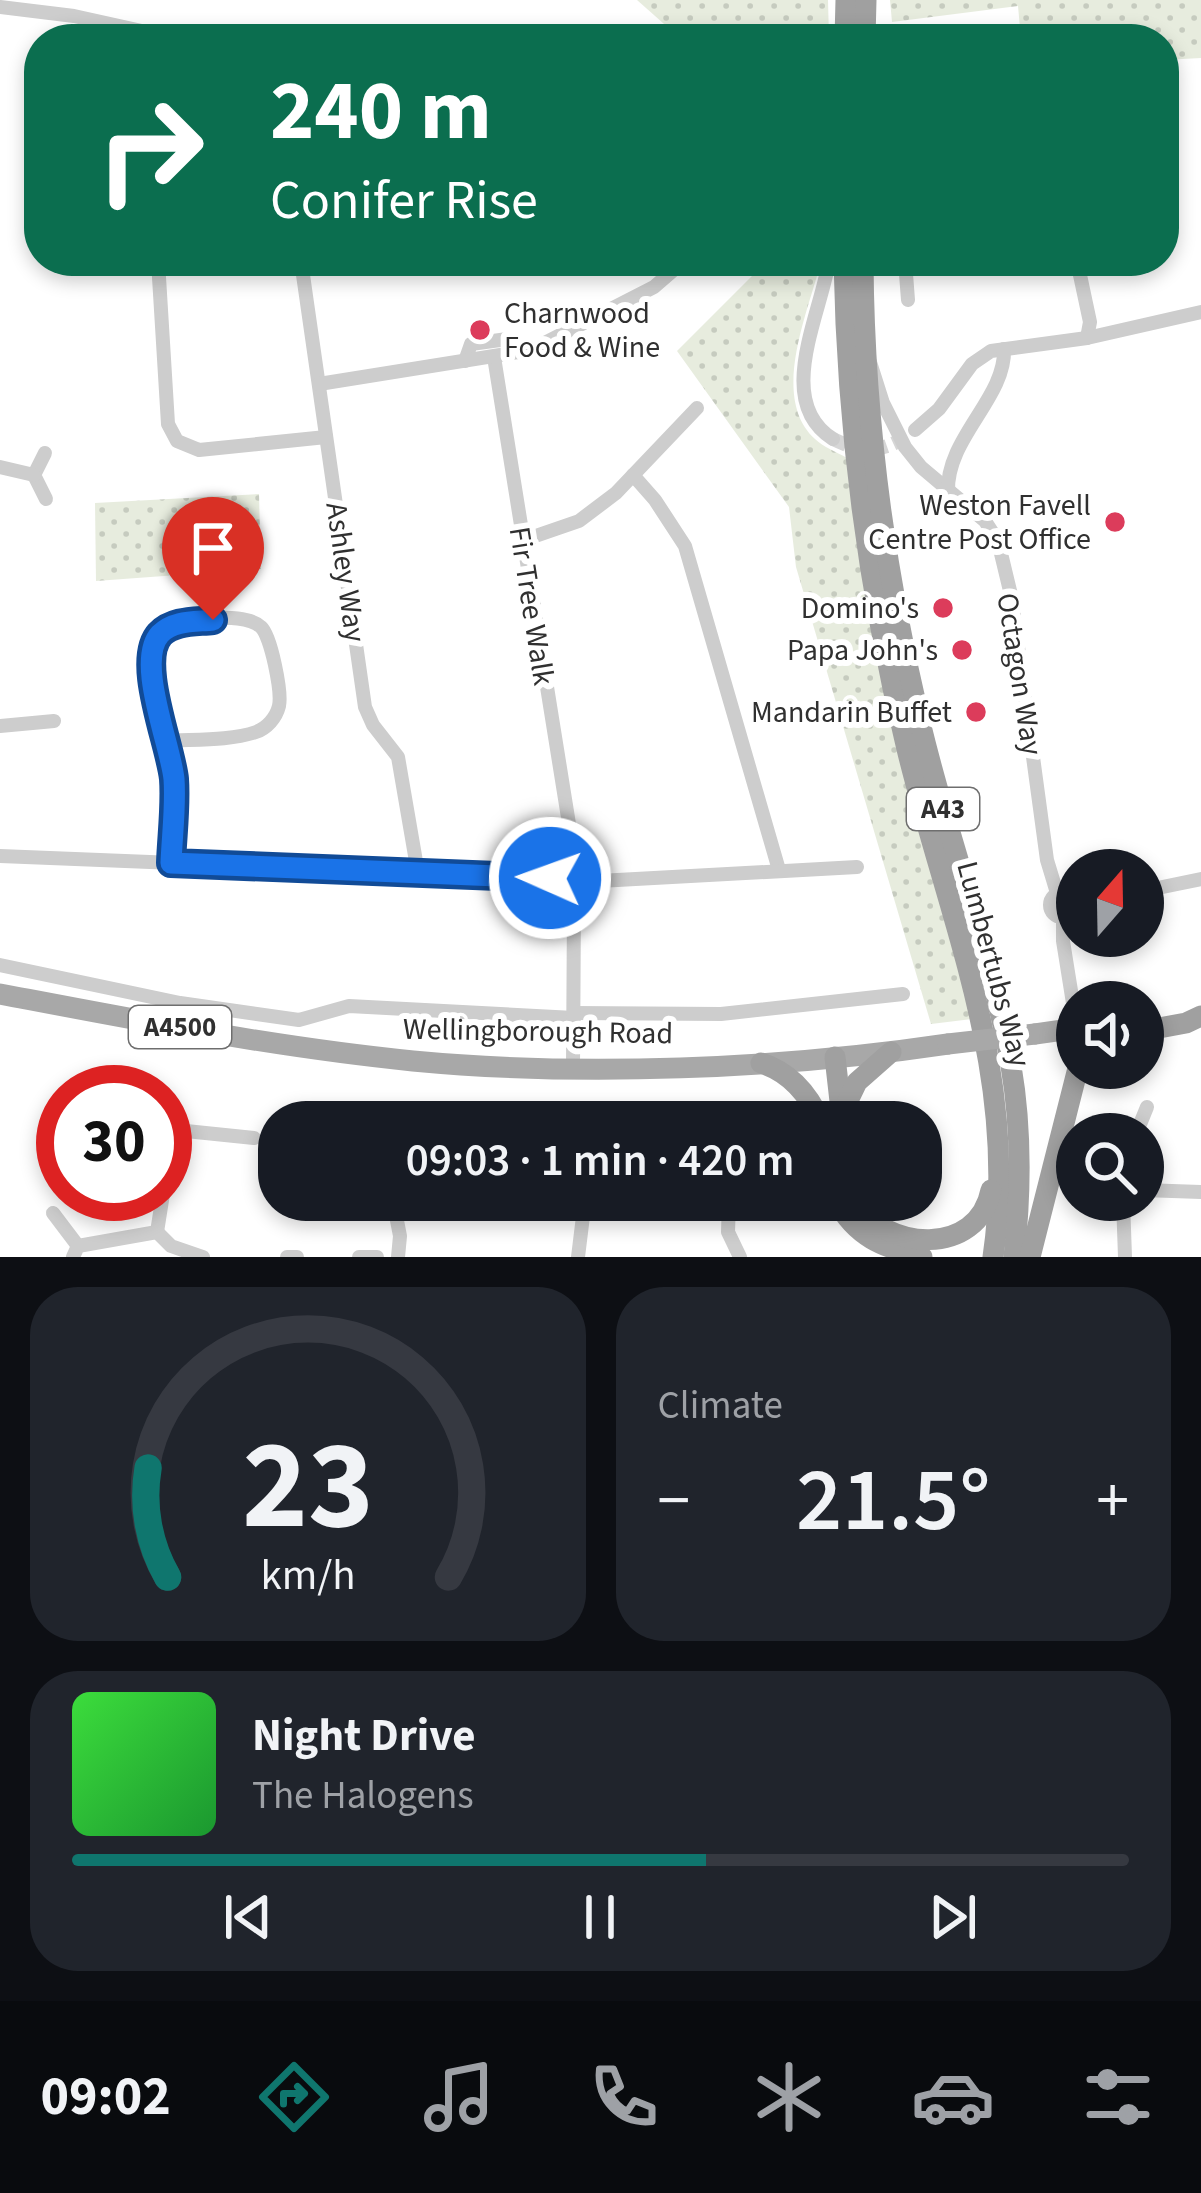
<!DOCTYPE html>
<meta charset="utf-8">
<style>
:root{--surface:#171b24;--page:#20242c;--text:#f1f3f6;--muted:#9ea1a6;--line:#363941;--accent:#0f766e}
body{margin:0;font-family:"Source Sans 3",sans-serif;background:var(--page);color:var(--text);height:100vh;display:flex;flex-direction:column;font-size:45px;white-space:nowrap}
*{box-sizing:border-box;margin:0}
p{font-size:39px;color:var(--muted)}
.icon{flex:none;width:66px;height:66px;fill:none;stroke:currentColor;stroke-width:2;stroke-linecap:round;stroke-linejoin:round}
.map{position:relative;height:1257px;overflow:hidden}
.panel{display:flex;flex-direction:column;gap:30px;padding:30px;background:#0d0f14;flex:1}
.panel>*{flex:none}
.banner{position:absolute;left:24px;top:24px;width:1155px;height:252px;border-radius:48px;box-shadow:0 6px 18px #0003;background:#0b6e4f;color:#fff;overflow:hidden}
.needle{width:78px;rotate:20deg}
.buttons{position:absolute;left:1056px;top:849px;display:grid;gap:24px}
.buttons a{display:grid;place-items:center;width:108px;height:108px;border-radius:50%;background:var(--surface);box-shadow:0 6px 18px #0003;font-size:60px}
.speed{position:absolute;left:36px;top:1065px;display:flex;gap:24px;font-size:60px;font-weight:700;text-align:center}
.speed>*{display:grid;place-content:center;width:156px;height:156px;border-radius:50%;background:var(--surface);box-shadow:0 6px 18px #0003;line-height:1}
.speed .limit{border:18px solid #d22;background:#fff;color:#111}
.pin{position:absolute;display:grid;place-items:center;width:102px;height:102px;color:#fff;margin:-123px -51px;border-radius:50% 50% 50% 0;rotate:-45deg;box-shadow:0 0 12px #0007}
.pin .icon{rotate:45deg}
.me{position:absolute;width:132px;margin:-66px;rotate:272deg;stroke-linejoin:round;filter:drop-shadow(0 0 9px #0008)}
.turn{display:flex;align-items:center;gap:42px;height:252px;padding:0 48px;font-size:54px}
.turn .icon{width:156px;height:156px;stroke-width:2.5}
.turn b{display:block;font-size:84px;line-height:102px}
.big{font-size:90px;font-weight:600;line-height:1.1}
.panel .tile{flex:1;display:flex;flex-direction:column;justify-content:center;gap:18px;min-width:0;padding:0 42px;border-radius:48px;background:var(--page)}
.panel .dial{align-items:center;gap:0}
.dial svg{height:312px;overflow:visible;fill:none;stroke:var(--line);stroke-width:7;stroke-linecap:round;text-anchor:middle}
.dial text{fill:var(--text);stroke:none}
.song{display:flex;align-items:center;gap:36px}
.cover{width:144px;height:144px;border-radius:18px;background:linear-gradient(135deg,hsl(120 70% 55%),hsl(130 70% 35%))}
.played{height:12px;border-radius:6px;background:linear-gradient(90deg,var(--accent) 60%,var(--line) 60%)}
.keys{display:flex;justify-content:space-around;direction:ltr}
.heat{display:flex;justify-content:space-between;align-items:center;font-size:66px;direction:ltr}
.panel .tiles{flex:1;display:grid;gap:30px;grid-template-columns:1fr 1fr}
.tile:last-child{grid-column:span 2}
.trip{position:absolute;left:258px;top:1101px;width:684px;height:120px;border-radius:48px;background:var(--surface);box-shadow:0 6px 18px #0003;font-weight:600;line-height:120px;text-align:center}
.tab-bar{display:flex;height:192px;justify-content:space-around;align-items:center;background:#090b0e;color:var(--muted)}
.tab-bar .icon{width:84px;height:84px}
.tab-bar .active{color:var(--accent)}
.tab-bar b{font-size:54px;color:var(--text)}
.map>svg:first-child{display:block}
</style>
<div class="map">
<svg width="1201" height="1257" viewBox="0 0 1201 1257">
<defs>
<pattern id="park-dots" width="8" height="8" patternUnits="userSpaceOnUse" patternTransform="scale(3)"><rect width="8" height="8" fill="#e7ecde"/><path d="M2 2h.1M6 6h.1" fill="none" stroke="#c6cbbf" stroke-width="1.8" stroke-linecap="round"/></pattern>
</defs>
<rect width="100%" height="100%" fill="#fff"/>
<!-- park -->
<g fill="url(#park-dots)">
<path d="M637 0H828L829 39H681Z"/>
<path d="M890 0H1201V58L1164 60V39H1021L1018 6 892 22Z"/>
<path d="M767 261H821C809 311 769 397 815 439 823 447 837 452 847 458L972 1019 931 1024 796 567 789 507 677 351Z"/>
<path d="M259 494 261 569 96 581 95 503Z"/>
</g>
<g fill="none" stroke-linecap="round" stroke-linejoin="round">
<!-- minor-tunnel -->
<path stroke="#d6d6d6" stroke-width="14" stroke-dasharray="14 7" stroke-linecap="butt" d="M833 439C864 454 883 453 911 433"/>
<!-- minor -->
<g stroke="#cdcdcd" stroke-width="14">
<path d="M0 7 74 16 178 39"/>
<path d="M158 261 168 424 177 441 199 450 326 437"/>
<path d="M301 261 365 707 373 725 398 757 418 873"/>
<path d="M829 261C820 317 774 402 833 439"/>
<path d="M905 261 908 300"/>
<path d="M1077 261 1090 322 1087 338"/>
<path d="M494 357 574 855"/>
<path d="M465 361 471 344 515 338 523 352"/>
<path d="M870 362 883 403 905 447 921 467 985 521 998 541 1011 595 1047 860 1057 893"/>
<path d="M319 384 531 350 654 287 684 261"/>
<path d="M915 430 939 409 972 364 991 351 1087 338 1201 312"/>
<path d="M45 453 34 475 46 499"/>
<path d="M0 467 34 475"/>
<path d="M633 475 655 500 685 546 779 870"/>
<path d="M948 492C946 438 1006 398 1004 349"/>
<path d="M521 541 579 521 616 493 697 408"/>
<path d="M0 726 54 721"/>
<path d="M164 741C192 739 230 741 256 732 267 728 276 718 279 706 282 692 271 636 261 627 242 609 164 619 154 645 141 678 172 746 174 780 176 807 172 836 171 863"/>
<circle cx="574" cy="879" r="24"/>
<path d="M0 856 550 878"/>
<path d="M599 881 857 867"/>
<path d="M1143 891 1201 879"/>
<circle cx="1062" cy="905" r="12"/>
<path d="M1063 917V941L1077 1028"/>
<path d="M0 965 180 1003 299 1020 349 1006 574 1018"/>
<path d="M574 1013 721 1014 903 994"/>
<path d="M573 1067 574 903"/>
<path d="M1136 1134 1147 1107"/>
<path d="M165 1139 186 1131 254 1138"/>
<path d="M165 1146V1188"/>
<path d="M1143 1190 1201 1192"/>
<path d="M393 1200 400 1236 398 1257"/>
<path d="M729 1200 728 1232 740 1257"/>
<path d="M1123 1200 1125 1257"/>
<path d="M53 1213 78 1246"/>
<path d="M157 1232 163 1194"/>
<path d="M73 1257 78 1246 157 1232 171 1246 203 1257"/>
<path d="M287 1257H297"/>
<path d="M359 1257H377"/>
<path d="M578 1257 585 1200"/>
</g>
<!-- primary -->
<g stroke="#a8a8a8" stroke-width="21">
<path d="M0 994C137 1020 274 1047 413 1061 582 1077 780 1069 948 1044"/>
<path d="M1035 1034 1077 1028"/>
</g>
<!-- trunk -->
<g stroke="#a0a0a0" stroke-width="21">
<path d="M845 39 846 0"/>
<path d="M865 39 866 0"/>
<path d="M844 261C847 425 868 590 907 749 949 922 1020 1075 993 1257"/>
<path d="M863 261C864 415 885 573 920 722 947 837 991 950 1011 1066 1022 1130 1021 1193 1014 1257"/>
<path d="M1143 1031 1186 1023 1201 1016"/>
<path d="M835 1057 841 1110"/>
<path d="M761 1063C790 1072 809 1095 821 1122"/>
<path d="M842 1113 857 1082 891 1052"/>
<path d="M836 1200C856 1237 882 1247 922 1257"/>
<path d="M854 1200C885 1252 978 1257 991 1190"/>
<path d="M1030 1257 1078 1068"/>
</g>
<!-- primary-bridge -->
<path stroke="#a8a8a8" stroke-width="21" d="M948 1044 1035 1034"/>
</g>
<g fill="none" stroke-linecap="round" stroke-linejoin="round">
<defs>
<path id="route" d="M213 620C195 622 174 620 160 634 135 661 171 746 174 779 176 806 172 836 171 863L550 878"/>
</defs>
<!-- route casing -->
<use href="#route" stroke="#114b97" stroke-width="30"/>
<!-- route -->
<use href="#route" stroke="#1a73e8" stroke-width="21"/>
</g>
<!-- markers -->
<g fill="#dc3c5b" stroke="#fff" stroke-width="4.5">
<circle cx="480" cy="330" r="12"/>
<circle cx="1115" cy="522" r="12"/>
<circle cx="943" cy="608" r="12"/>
<circle cx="962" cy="650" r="12"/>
<circle cx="976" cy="712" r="12"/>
</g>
<g text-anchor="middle" stroke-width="12" stroke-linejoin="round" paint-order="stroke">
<!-- shield labels -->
<g fill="#fff" stroke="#6e6e6e" stroke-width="3">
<rect x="907" y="788" width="72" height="42" rx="9"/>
<rect x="129" y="1006" width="102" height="42" rx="9"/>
</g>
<g font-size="27" font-weight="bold" fill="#303030">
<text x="943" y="818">A43</text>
<text x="180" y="1036">A4500</text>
</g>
<!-- poi labels -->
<g font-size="30" fill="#303030" stroke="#fff" text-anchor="end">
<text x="504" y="323" text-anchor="start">Charnwood<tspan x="504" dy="34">Food &amp; Wine</tspan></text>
<text x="1091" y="515">Weston Favell<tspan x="1091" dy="34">Centre Post Office</tspan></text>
<text x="919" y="618">Domino's</text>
<text x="938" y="660">Papa John's</text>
<text x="952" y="722">Mandarin Buffet</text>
</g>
<!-- street labels -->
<g font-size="30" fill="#303030" stroke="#fff">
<text transform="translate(346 572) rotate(82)" y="10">Ashley Way</text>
<text transform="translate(532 606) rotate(81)" y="10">Fir Tree Walk</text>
<text transform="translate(1020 674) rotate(81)" y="10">Octagon Way</text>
<text transform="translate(994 964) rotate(75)" y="10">Lumbertubs Way</text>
<text transform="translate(538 1031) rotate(1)" y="10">Wellingborough Road</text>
</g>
</g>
</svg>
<div class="buttons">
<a><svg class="needle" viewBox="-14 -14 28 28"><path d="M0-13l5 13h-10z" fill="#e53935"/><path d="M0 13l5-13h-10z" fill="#9ea1a6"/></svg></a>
<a><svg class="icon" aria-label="sound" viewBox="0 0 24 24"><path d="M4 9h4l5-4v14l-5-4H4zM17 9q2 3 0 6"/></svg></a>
<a><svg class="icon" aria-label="search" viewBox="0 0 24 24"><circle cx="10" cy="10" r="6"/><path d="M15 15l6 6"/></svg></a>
</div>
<div class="speed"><div class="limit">30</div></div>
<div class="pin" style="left:213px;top:620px;background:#d93025"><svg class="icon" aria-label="arrive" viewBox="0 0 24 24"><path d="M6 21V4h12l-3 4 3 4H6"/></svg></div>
<svg class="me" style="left:550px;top:878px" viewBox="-20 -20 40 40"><circle r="17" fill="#1a73e8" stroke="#fff" stroke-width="3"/><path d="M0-11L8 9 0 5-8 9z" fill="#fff"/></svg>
<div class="trip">09:03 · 1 min · 420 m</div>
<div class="banner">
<div class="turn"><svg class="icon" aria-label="right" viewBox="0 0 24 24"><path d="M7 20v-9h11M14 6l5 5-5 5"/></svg><div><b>240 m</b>Conifer Rise</div></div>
</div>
</div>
<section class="panel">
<div class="tiles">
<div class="tile dial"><svg viewBox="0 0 100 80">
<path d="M14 69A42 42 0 1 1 86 69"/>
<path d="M14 69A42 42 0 0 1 9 41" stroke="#0f766e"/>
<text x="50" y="56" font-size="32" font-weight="700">23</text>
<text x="50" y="72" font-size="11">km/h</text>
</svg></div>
<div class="tile"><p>Climate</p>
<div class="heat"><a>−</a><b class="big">21.5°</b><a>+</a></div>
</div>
<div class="tile">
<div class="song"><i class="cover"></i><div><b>Night Drive</b><p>The Halogens</p></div></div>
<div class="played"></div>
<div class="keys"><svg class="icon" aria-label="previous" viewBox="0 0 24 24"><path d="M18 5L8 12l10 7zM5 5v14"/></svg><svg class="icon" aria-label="pause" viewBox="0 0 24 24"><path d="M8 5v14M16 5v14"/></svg><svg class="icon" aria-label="next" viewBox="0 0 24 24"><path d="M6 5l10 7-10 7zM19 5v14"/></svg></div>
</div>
</div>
</section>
<nav class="tab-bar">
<b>09:02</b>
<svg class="icon active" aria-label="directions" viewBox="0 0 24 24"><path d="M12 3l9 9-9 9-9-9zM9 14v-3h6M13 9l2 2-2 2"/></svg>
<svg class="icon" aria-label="music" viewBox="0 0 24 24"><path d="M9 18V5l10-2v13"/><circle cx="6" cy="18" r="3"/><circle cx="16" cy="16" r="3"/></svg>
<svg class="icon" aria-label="phone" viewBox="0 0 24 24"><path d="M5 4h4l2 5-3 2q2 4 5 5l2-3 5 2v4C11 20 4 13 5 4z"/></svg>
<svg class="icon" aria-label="climate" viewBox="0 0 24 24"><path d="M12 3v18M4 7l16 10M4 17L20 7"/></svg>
<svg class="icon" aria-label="car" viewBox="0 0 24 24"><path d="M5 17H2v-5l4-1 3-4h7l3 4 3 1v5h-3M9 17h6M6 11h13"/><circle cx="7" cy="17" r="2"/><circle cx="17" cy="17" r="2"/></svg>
<svg class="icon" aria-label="filters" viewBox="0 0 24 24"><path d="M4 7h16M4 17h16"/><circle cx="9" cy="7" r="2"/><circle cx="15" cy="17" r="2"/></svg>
</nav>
